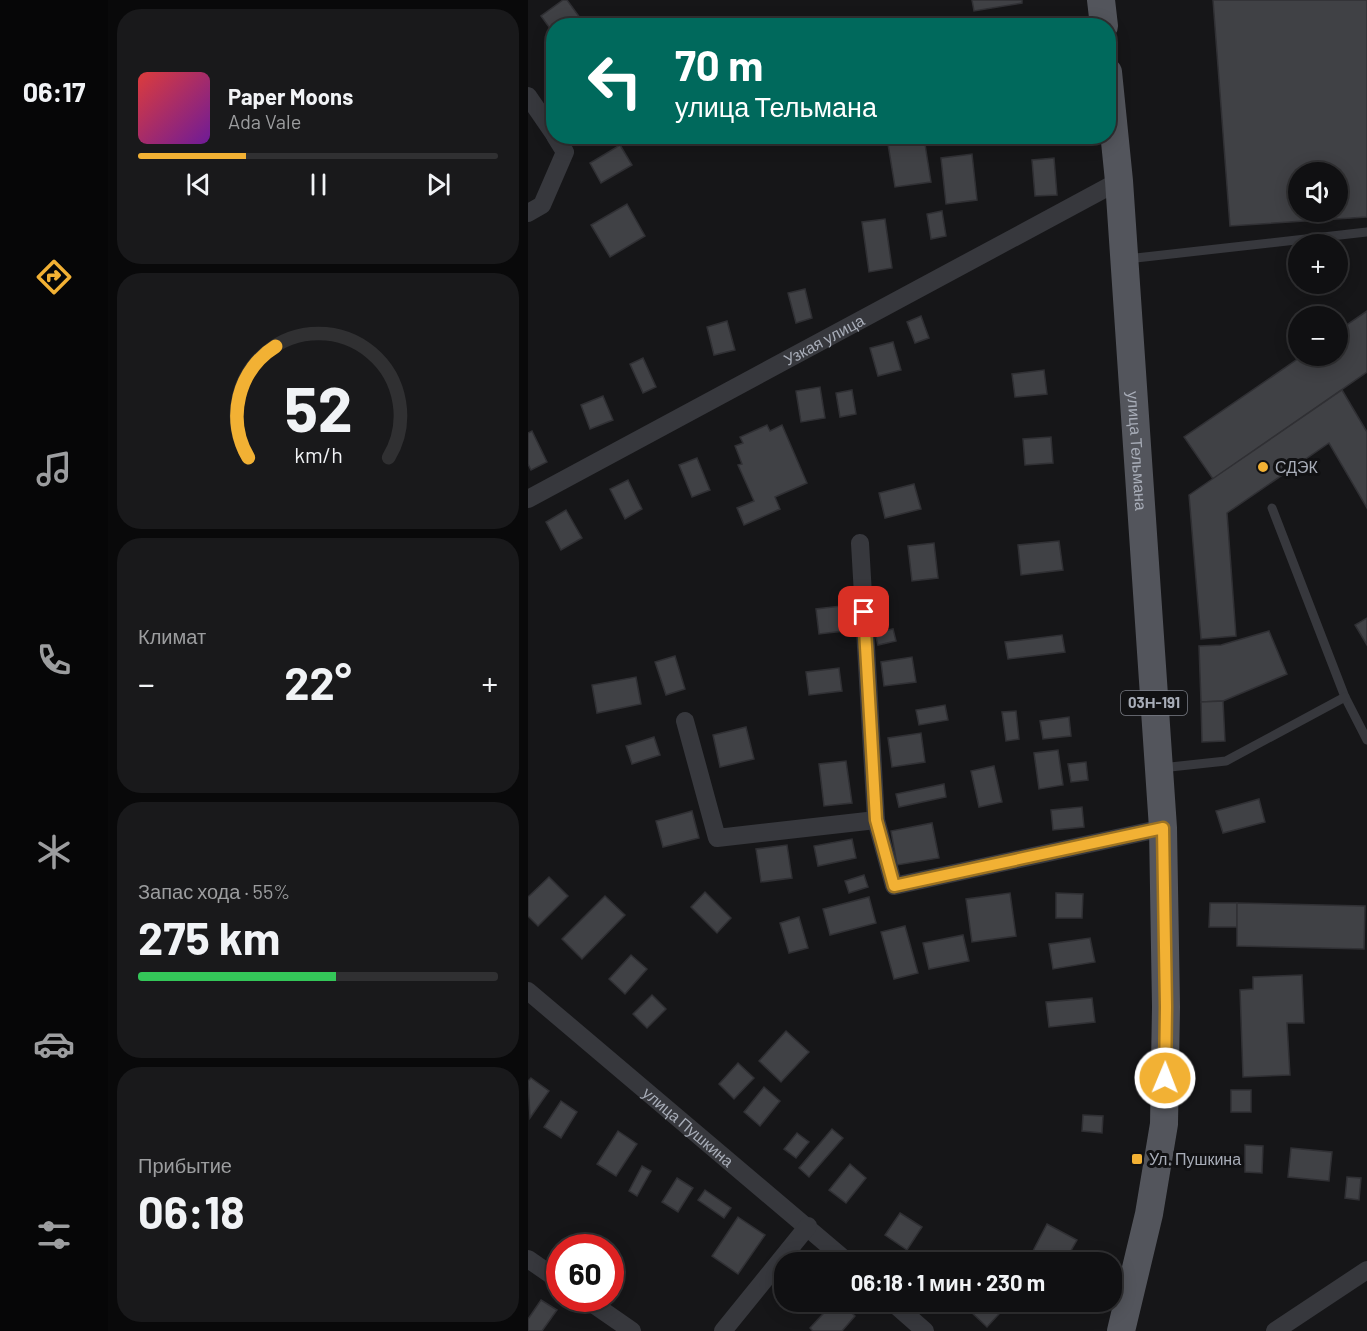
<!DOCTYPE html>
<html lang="ru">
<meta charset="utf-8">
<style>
:root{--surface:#101012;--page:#19191b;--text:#f1f3f6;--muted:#9c9d9f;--line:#303032;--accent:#f2b134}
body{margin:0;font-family:Barlow,sans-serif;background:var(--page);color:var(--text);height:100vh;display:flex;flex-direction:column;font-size:22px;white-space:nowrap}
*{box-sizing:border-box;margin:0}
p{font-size:20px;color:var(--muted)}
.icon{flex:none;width:33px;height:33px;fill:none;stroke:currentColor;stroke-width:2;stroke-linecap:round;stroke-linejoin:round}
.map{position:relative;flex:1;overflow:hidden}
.sheet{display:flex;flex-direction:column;gap:9px;padding:9px;background:#09090a;width:420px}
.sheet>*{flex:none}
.banner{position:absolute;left:18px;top:18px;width:570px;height:126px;border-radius:24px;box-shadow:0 3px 15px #0003,0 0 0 2px var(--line);background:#00695c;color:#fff;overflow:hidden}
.buttons{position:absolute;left:760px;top:162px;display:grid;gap:12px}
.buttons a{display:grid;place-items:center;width:60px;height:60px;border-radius:50%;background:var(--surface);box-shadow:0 3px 15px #0003,0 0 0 2px var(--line);font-size:30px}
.speed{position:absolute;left:18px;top:1234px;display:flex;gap:12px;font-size:30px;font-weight:700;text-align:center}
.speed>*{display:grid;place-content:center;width:78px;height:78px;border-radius:50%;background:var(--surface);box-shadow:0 3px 15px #0003,0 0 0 2px var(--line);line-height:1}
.speed .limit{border:9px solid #d22;background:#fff;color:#111}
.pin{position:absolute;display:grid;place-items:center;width:51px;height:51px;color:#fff;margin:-26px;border-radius:12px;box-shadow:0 3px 9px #0006}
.me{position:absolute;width:66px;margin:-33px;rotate:1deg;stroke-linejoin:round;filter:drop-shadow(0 0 4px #0008)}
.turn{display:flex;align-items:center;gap:21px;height:126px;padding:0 30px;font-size:27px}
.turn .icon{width:78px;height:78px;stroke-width:2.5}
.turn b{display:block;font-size:42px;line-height:51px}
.big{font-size:45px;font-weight:700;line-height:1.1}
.sheet .widget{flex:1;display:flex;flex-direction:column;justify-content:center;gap:9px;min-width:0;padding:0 21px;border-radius:24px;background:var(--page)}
.sheet .dial{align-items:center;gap:0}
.dial svg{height:156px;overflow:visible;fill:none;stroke:var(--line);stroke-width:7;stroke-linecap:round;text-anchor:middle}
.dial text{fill:var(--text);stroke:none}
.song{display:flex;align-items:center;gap:18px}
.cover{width:72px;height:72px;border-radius:9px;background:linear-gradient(135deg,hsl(0 70% 55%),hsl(280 70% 35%))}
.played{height:6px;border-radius:3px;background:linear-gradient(90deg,var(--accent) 30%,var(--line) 30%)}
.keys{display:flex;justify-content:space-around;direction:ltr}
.heat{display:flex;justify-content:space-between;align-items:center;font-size:33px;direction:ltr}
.charge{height:9px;border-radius:4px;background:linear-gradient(90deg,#34c759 55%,var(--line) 0)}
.trip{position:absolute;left:246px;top:1252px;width:348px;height:60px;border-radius:24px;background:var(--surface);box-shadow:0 3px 15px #0003,0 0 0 2px var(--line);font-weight:700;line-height:60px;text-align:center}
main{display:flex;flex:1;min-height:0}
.tab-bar{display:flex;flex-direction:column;width:108px;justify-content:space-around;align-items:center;background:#060607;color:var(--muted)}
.tab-bar .icon{width:42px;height:42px}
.tab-bar .active{color:var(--accent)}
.tab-bar b{font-size:27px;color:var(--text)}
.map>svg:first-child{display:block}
</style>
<main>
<nav class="tab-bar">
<b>06:17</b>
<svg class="icon active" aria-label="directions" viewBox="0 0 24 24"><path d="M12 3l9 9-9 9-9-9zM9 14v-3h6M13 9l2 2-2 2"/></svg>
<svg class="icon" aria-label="music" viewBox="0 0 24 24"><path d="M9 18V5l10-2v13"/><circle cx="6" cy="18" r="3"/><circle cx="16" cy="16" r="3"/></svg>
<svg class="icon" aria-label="phone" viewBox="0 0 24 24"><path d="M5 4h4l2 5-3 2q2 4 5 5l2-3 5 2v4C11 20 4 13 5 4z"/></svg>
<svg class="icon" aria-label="climate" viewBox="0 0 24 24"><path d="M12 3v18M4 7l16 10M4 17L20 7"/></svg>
<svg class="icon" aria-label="car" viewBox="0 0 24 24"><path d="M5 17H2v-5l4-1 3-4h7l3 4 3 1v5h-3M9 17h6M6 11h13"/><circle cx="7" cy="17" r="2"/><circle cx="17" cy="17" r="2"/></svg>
<svg class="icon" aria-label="filters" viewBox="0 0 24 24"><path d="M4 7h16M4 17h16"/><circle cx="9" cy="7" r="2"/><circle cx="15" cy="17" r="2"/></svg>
</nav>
<section class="sheet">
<div class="widget">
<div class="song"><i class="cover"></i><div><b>Paper Moons</b><p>Ada Vale</p></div></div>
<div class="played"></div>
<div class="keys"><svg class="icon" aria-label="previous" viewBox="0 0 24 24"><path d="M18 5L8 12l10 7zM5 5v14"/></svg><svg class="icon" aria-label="pause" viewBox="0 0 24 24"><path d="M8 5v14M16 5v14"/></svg><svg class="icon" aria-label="next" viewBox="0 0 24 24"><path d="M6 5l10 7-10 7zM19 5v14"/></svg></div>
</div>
<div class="widget dial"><svg viewBox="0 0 100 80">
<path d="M14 69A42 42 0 1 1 86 69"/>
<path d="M14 69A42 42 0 0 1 28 12" stroke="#f2b134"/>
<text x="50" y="56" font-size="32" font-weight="700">52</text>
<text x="50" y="72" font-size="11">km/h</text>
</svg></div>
<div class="widget"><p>Климат</p>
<div class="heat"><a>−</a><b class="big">22°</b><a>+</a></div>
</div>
<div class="widget"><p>Запас хода · 55%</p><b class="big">275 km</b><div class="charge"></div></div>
<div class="widget"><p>Прибытие</p><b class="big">06:18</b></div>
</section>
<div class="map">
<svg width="839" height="1331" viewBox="0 0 839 1331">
<rect width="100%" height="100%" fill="#161618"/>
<!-- building -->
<g fill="#404145" stroke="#303034" stroke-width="1.5" fill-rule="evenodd">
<path d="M35 0H39L58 26H26V34L13 16Z"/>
<path d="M444 0H494V3L446 11Z"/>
<path d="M685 0H839V217L702 226ZM771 172H810V212H771Z"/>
<path d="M396 138 403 182 367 187 360 144Z"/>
<path d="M92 145 104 165 73 183 62 163Z"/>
<path d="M444 154 449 200 418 204 413 158Z"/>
<path d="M526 158 529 195 507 196 504 160Z"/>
<path d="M99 204 117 236 82 257 63 225Z"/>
<path d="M414 211 418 236 403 239 399 214Z"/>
<path d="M357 219 364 268 341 272 334 222Z"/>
<path d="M277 289 284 318 268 323 260 293Z"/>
<path d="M839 311V372L685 479 656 437 774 356H810V331Z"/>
<path d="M393 316 401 338 387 343 379 322Z"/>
<path d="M199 321 207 350 186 355 179 327Z"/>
<path d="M365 342 373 370 350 376 342 348Z"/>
<path d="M115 358 128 387 115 393 102 364Z"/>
<path d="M516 370 519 394 487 397 484 374Z"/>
<path d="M292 387 297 418 273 422 268 391Z"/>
<path d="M324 390 328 414 312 417 308 393Z"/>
<path d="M814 390 839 432V508L801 443 699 513 708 636 673 639 661 495Z"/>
<path d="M75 396 85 420 62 429 53 405Z"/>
<path d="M239 425 242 431 254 425 279 483 247 497 252 509 216 525 209 508 226 501 210 465 214 464 207 446 215 443 212 437Z"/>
<path d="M4 431 19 462 3 470 0 464V433Z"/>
<path d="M523 437 525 463 497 465 495 439Z"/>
<path d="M169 458 182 490 164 497 151 465Z"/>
<path d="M100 480 114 509 97 519 82 489Z"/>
<path d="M386 484 393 509 357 518 351 493Z"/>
<path d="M38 510 54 538 33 550 18 522Z"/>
<path d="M531 541 535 570 493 575 490 545Z"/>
<path d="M406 543 410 578 384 581 380 546Z"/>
<path d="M313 606 316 631 291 634 288 609Z"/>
<path d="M839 618V645L827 625Z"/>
<path d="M365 629 368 641 350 645 347 633Z"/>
<path d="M741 631 759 674 695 701 673 702 671 646 693 645Z"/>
<path d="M534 635 537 652 480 659 477 642Z"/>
<path d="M147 656 157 689 138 695 127 662Z"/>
<path d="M384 657 388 682 356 686 353 662Z"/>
<path d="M311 668 314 691 281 695 278 672Z"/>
<path d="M108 677 113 704 69 713 64 685Z"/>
<path d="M695 701 697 741 674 742 673 702Z"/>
<path d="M417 705 420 720 391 725 388 710Z"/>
<path d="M488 711 491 739 478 741 474 712Z"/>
<path d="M541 717 543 736 515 739 512 721Z"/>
<path d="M218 727 226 759 192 767 185 735Z"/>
<path d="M393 733 397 762 364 767 360 738Z"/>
<path d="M126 737 132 755 104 764 98 746Z"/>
<path d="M530 750 535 785 511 789 506 753Z"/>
<path d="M318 761 324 803 296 806 291 764Z"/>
<path d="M558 762 560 780 543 782 540 764Z"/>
<path d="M466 766 474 802 451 807 443 771Z"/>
<path d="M416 784 418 797 371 807 368 794Z"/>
<path d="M731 799 737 822 695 833 688 811Z"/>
<path d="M554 807 556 827 525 830 523 810Z"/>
<path d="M164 811 171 838 135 847 128 821Z"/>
<path d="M404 823 411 858 369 865 363 831Z"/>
<path d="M324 839 328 858 290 866 286 846Z"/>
<path d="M259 845 264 878 233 882 228 849Z"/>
<path d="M336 875 340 887 321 893 317 881Z"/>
<path d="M21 877 40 896 10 926 0 916V897Z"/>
<path d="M177 892 203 918 189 933 163 907Z"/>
<path d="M482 893 488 936 444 942 438 899Z"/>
<path d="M528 893 555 894 554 918H528Z"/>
<path d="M77 896 97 915 54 959 34 939Z"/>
<path d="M341 897 348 923 302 935 295 909Z"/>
<path d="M682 903H709V927H681Z"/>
<path d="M709 903 837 906 836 949 709 946Z"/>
<path d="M271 917 280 948 261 953 252 923Z"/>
<path d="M377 926 390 973 366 979 353 932Z"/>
<path d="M435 935 441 961 401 969 395 943Z"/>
<path d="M562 938 567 962 525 969 521 944Z"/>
<path d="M103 955 119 969 97 994 81 979Z"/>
<path d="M774 975 776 1023H759L762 1075 715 1077 712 990 725 989V977Z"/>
<path d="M124 995 138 1009 119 1028 105 1014Z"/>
<path d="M564 998 567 1022 521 1027 518 1002Z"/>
<path d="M258 1031 281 1052 253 1082 231 1061Z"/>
<path d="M210 1063 226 1078 206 1099 191 1084Z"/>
<path d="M3 1078 21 1091 2 1118 0 1081Z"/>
<path d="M236 1087 252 1101 232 1126 216 1112Z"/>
<rect x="703" y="1090" width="20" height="22"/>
<path d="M33 1101 49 1112 33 1138 16 1127Z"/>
<path d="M555 1115 575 1116 574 1133 554 1131Z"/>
<path d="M304 1129 315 1138 281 1177 271 1168Z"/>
<path d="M90 1131 109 1144 88 1176 69 1164Z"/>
<path d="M269 1133 281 1142 268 1158 256 1149Z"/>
<path d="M717 1145 735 1146 734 1173 717 1172Z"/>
<path d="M763 1148 804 1152 801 1181 760 1177Z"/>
<path d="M322 1164 338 1178 318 1203 301 1190Z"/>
<path d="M114 1166 123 1171 109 1196 101 1191Z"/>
<path d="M819 1177 833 1178 831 1200 817 1198Z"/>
<path d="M149 1178 165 1188 150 1212 134 1202Z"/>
<path d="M177 1190 203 1208 196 1218 170 1200Z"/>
<path d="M372 1213 394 1227 379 1250 357 1235Z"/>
<path d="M210 1217 237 1235 210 1274 184 1256Z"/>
<path d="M519 1224 549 1240 536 1263H527L505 1251Z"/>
<path d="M13 1300 29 1310 14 1331H0V1319Z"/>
<path d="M306 1302H312L327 1316 314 1331H285L282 1328Z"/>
<path d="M450 1302H482L459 1327 442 1311Z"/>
</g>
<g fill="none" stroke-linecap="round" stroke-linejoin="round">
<!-- lane -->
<g stroke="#37383d" stroke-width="9">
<path d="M599 259 839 232"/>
<path d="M744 508 817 697 839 740"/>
<path d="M633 768 698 761 817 697"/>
</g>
<!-- street -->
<g stroke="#37383d" stroke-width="18">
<path d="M0 96 26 134"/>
<path d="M0 213 14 205 37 152 27 136"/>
<path id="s1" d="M0 499 591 181"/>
<path d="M332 543 348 820 366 886 635 828"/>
<path d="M157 721 189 838 348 820"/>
<path id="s2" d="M0 991 321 1263"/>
<path d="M0 1259 32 1281"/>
<path d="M58 1299 104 1331"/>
<path d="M364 1302 397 1331"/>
<path d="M195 1331 280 1226"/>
<path d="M747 1331 839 1270"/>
</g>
<!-- primary -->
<g stroke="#53555c" stroke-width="28">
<path d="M573 0 576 26"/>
<path id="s3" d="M580 72 591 181 635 828 638 1007 636 1124 621 1214 593 1331"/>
</g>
</g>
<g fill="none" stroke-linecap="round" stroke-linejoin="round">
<defs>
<path id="route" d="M336 612 348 820 366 886 635 828 638 1007 637 1078"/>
</defs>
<!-- route casing -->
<use href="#route" stroke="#9d7322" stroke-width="15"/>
<!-- route -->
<use href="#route" stroke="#f2b134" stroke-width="10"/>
</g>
<!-- markers -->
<g fill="#f2b134" stroke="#111113" stroke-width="2">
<circle cx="735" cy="467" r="6"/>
<rect x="603" y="1153" width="12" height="12" rx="3"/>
</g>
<g text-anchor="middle" stroke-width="6" stroke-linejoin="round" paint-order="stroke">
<!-- shield labels -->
<rect fill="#111113" stroke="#7b7e86" stroke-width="1.5" x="593" y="691" width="66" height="24" rx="4.5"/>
<g font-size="15" font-weight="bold" fill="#a8adb8">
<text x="626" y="708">03Н-191</text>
</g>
<!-- street labels -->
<g font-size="16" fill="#a8adb8" stroke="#111113">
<text dy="6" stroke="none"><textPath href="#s1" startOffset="336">Узкая улица</textPath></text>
<text dy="6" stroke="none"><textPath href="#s3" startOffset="380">улица Тельмана</textPath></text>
<text dy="6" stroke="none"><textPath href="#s2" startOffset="210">улица Пушкина</textPath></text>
</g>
<!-- poi labels -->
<g font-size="16" fill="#a8adb8" stroke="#111113" text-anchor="start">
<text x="747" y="473">СДЭК</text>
<text x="621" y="1165">Ул. Пушкина</text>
</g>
</g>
</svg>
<div class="buttons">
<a><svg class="icon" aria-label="sound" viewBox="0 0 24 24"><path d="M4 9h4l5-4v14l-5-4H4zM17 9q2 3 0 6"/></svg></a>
<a>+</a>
<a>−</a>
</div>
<div class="speed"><div class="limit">60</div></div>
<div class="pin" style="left:336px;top:612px;background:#d93025"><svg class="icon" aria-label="arrive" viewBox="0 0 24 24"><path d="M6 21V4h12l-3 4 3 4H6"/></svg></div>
<svg class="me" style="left:637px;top:1078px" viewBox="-20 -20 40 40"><circle r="17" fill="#f2b134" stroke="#fff" stroke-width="3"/><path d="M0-11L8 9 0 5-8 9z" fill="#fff"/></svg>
<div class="trip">06:18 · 1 мин · 230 m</div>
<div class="banner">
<div class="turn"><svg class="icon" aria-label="left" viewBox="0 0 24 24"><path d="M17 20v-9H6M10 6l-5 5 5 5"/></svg><div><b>70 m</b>улица Тельмана</div></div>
</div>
</div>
</main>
